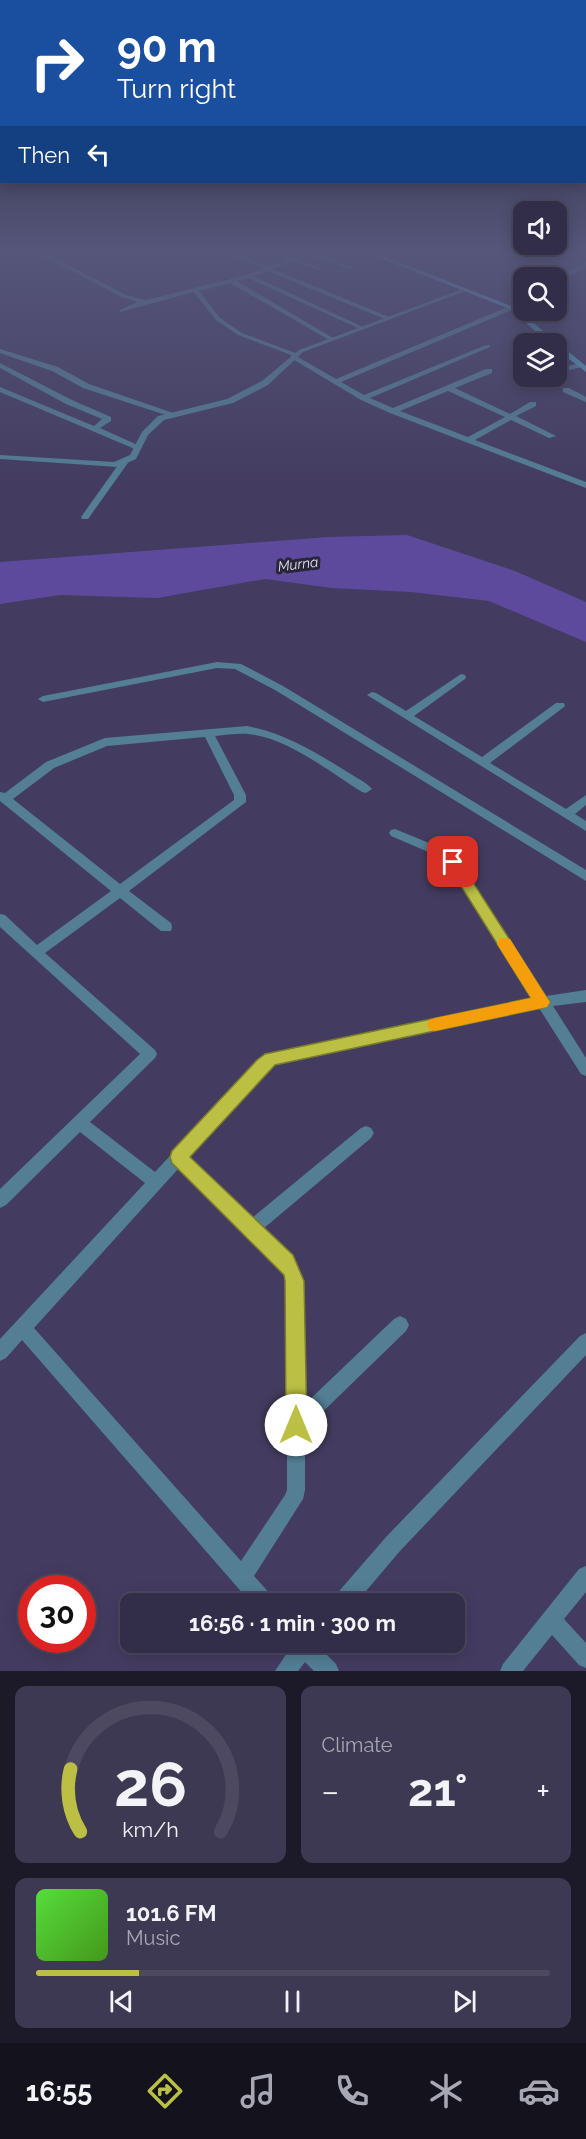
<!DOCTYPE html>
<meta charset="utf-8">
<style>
:root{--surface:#322d48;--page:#3d3952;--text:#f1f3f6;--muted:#a8a8b4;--line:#4d4960;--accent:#bbc044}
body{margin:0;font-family:Raleway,sans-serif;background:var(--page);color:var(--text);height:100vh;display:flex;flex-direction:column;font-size:22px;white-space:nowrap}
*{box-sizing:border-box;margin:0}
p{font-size:20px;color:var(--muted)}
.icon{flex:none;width:33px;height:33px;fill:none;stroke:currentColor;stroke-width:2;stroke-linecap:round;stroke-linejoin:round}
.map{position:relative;height:1671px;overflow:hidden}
.details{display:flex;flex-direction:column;gap:15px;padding:15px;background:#1c1928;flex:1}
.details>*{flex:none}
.banner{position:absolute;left:0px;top:0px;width:586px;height:183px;box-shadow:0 3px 15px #0003,0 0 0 2px var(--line);background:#1a4fa0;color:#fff;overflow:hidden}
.buttons{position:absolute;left:513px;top:201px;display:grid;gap:12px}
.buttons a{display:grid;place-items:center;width:54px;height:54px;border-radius:12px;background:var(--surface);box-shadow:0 3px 15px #0003,0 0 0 2px var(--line);font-size:30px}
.speed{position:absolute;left:18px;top:1575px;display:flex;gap:12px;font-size:30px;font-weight:700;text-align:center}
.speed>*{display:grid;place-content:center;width:78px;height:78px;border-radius:50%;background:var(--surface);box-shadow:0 3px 15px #0003,0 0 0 2px var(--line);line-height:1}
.speed .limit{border:9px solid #d22;background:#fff;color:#111}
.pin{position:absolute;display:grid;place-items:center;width:51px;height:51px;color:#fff;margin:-26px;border-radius:12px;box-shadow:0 3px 9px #0006}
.me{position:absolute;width:66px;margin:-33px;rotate:0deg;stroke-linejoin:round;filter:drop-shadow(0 0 4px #0008)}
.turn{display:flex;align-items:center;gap:21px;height:126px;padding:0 18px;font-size:27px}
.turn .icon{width:78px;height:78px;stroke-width:2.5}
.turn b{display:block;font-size:42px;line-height:51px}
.then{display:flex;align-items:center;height:57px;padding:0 18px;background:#0003;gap:12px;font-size:22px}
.big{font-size:45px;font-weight:700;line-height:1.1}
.details .widget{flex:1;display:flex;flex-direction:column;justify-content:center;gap:9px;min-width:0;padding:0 21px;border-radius:12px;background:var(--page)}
.details .dial{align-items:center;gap:0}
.dial svg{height:156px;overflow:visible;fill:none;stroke:var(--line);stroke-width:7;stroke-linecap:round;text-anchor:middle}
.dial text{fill:var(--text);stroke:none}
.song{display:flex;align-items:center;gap:18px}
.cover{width:72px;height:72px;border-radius:9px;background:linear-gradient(135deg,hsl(110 70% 55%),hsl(100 70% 35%))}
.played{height:6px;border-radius:3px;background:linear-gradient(90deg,var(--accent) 20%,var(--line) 20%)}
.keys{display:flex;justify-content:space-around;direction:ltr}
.heat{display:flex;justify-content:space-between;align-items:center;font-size:33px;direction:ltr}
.details .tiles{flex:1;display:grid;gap:15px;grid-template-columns:1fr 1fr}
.widget:last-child{grid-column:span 2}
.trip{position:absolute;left:120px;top:1593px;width:345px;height:60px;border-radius:12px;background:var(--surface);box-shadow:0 3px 15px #0003,0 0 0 2px var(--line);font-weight:700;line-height:60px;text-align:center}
.dock{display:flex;height:96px;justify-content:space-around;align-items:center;background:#14121d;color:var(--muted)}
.dock .icon{width:42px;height:42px}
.dock .selected{color:var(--accent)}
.dock b{font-size:27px;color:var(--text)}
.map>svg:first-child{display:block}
</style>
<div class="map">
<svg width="586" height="1671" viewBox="0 0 586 1671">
<rect width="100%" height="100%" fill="#433c60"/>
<!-- water -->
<path fill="#5d4a9d" d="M407 535 515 571 586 602V642L489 601 411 592 332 588 265 579 157 598 60 595 0 604V562L328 537Z"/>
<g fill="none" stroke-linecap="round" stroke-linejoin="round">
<!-- service -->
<g stroke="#537e94" stroke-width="4">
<path d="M556 371 581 365"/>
<path d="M520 379 533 376"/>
</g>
<!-- minor -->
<g fill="#537e94" fill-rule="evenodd">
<path d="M29 249H37L126 295 146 300 243 276 264 268 216 249H224L269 266 287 259 264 249H272L293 257 308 251 324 249 317 253 354 268 349 269 311 255 298 259 319 268V270L293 261 273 269 389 317V319H385L267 271 253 276 363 327 358 328 248 278 237 281 333 338 334 339 331 341 230 283 199 291 220 318 242 333 298 354V357L336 379 524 300V305L514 309 341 382 364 395 486 345H490V347L370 398 393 408 486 369H492V373L455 388 510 414 530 402H536V406L516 416 556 436 549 438 511 420 475 440 586 482V488L390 413 361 400 291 358V355L238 335 216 320 194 292 120 312V310L138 302 122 297ZM448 391 505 417 468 437 400 411Z"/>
<path d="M586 262V267L556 284V279Z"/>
<path d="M0 349 58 367 89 384 179 415 172 417 83 388 52 371 0 353Z"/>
<path d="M0 363 72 400 111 417V421L100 428 142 447 135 449 0 392V387L94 426 102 419 66 404 0 368Z"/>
<path d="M563 388H569L586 397V402L563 392Z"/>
<path d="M123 458 130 460 88 519H82L81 517Z"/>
<path d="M217 662 241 664 283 686 586 870V881L275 690 235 669 217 668 43 702 38 699 43 696Z"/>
<path d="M461 674 465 675 466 677 465 679 414 716 482 757 556 703H564L565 705 564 707 490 763 566 809 586 795V805L575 814 586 821V831L367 695 372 692 376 693 406 711Z"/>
<path d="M247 726C285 733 317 753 349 773 357 778 366 782 372 789L366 793 362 792C330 772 286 737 248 734 238 733 226 735 215 736L246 795V802L129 891 171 923 172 927 171 931H161L120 898 45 953 155 1050 157 1054 155 1058 90 1122 155 1172 258 1061 266 1055 533 998 449 865 433 854 391 836 389 833 391 830 395 829 441 848 457 859 546 996 586 990V1002L553 1006 586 1058V1076L581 1074 539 1008 275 1064 189 1157 252 1218 361 1128 366 1126 371 1128 374 1133 371 1138 263 1229 292 1256 303 1281 305 1404 394 1319 400 1316 406 1319 409 1325 406 1331 305 1429V1490L303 1499 254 1576 273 1597 276 1604H252L22 1340 6 1358 0 1361V1339L145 1183 80 1132 6 1205 0 1208V1189L140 1054 0 927V914L5 915 37 945 111 891 0 801V792L5 793 46 762 105 738ZM205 737 234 795V800L120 884 13 799 54 768 107 746ZM179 1168 280 1268 287 1282V1490L285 1495 241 1561 34 1328Z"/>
<path d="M586 1333V1355L400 1551 355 1604H331L334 1597 386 1537 580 1336Z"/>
<path d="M586 1566V1592L564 1619 586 1643V1668L579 1665 552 1635 523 1671H500L503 1664 579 1569Z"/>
<path d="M289 1642H317L316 1644 336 1664 339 1671H314L305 1662 298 1671H275L291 1647Z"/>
</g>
<!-- tertiary -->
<path fill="#537e94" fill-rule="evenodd" d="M463 289 468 290 303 352 268 385 233 403 164 420 148 435 136 459 118 467 0 459V455L114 462 130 455 142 432 158 416 227 399 262 381 299 350Z"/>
<!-- secondary -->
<path fill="#579ec1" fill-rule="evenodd" d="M357 249H365L514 307 586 366V372L556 349V344H550L510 309Z"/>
</g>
<!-- sky -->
<linearGradient id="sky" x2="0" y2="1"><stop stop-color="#252135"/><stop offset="0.52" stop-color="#55567a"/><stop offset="1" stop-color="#55567a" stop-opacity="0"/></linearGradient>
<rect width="586" height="483" fill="url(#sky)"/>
<!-- route -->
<path fill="#bbc044" stroke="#7a7d2c" stroke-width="1.5" d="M453 857 458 859 547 998 550 1002 547 1007 275 1065 190 1157 293 1255 304 1281 307 1425 304 1433 296 1436 289 1433 286 1425 285 1281 284 1275 172 1163 170 1157 172 1151 257 1060 265 1054 531 998 446 862Z"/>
<!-- slow -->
<path fill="#f59e0b" d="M504 938 510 939 547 998 550 1002 547 1007 435 1031 429 1029 427 1024 429 1020 435 1018 531 998 497 944 499 939Z"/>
<g text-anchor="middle" stroke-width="6" stroke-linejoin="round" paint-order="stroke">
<!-- far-water labels -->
<g font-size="14" font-style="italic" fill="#e2dff7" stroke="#292637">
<text transform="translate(298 564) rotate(-7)" y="5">Murna</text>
</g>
</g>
</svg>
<div class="buttons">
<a><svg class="icon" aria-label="sound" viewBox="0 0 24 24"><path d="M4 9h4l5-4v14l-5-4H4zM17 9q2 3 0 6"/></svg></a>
<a><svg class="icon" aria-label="search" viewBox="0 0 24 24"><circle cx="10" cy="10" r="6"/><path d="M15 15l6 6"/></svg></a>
<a><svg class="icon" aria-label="layers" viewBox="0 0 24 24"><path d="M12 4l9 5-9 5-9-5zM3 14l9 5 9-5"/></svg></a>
</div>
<div class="speed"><div class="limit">30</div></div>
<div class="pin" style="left:453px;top:862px;background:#d93025"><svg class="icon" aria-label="arrive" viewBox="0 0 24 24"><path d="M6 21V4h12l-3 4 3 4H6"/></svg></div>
<svg class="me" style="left:296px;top:1425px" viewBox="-20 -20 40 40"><circle r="19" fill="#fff"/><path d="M0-13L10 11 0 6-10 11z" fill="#bbc044"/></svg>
<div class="trip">16:56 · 1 min · 300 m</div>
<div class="banner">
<div class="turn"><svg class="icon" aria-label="right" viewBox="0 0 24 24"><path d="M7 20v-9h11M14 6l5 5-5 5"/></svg><div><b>90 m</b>Turn right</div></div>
<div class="then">Then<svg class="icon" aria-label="left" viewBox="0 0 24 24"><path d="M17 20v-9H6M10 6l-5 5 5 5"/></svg></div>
</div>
</div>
<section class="details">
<div class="tiles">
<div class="widget dial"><svg viewBox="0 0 100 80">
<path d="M14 69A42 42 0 1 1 86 69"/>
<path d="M14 69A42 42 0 0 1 9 37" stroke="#bbc044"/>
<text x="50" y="56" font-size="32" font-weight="700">26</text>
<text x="50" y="72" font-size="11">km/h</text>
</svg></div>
<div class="widget"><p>Climate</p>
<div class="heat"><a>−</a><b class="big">21°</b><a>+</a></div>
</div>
<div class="widget">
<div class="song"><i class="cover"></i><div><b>101.6 FM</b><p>Music</p></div></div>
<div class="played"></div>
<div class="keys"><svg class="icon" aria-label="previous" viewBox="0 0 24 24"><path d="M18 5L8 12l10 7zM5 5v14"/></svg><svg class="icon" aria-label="pause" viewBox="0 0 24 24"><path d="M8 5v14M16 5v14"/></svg><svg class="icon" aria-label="next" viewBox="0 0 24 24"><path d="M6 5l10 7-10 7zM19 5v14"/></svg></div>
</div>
</div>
</section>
<nav class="dock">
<b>16:55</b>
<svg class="icon selected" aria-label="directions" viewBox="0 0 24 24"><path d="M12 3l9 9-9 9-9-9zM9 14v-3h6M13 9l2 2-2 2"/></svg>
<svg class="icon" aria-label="music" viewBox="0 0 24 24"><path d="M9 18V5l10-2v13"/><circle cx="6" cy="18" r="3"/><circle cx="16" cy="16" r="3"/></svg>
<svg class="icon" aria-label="phone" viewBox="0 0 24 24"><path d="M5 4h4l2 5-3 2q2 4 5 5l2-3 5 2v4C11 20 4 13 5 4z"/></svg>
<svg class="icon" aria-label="climate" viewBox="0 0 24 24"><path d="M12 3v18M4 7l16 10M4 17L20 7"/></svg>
<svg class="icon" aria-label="car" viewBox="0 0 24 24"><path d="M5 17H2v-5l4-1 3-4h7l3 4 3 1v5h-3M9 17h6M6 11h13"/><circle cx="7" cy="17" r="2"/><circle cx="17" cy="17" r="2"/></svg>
</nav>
